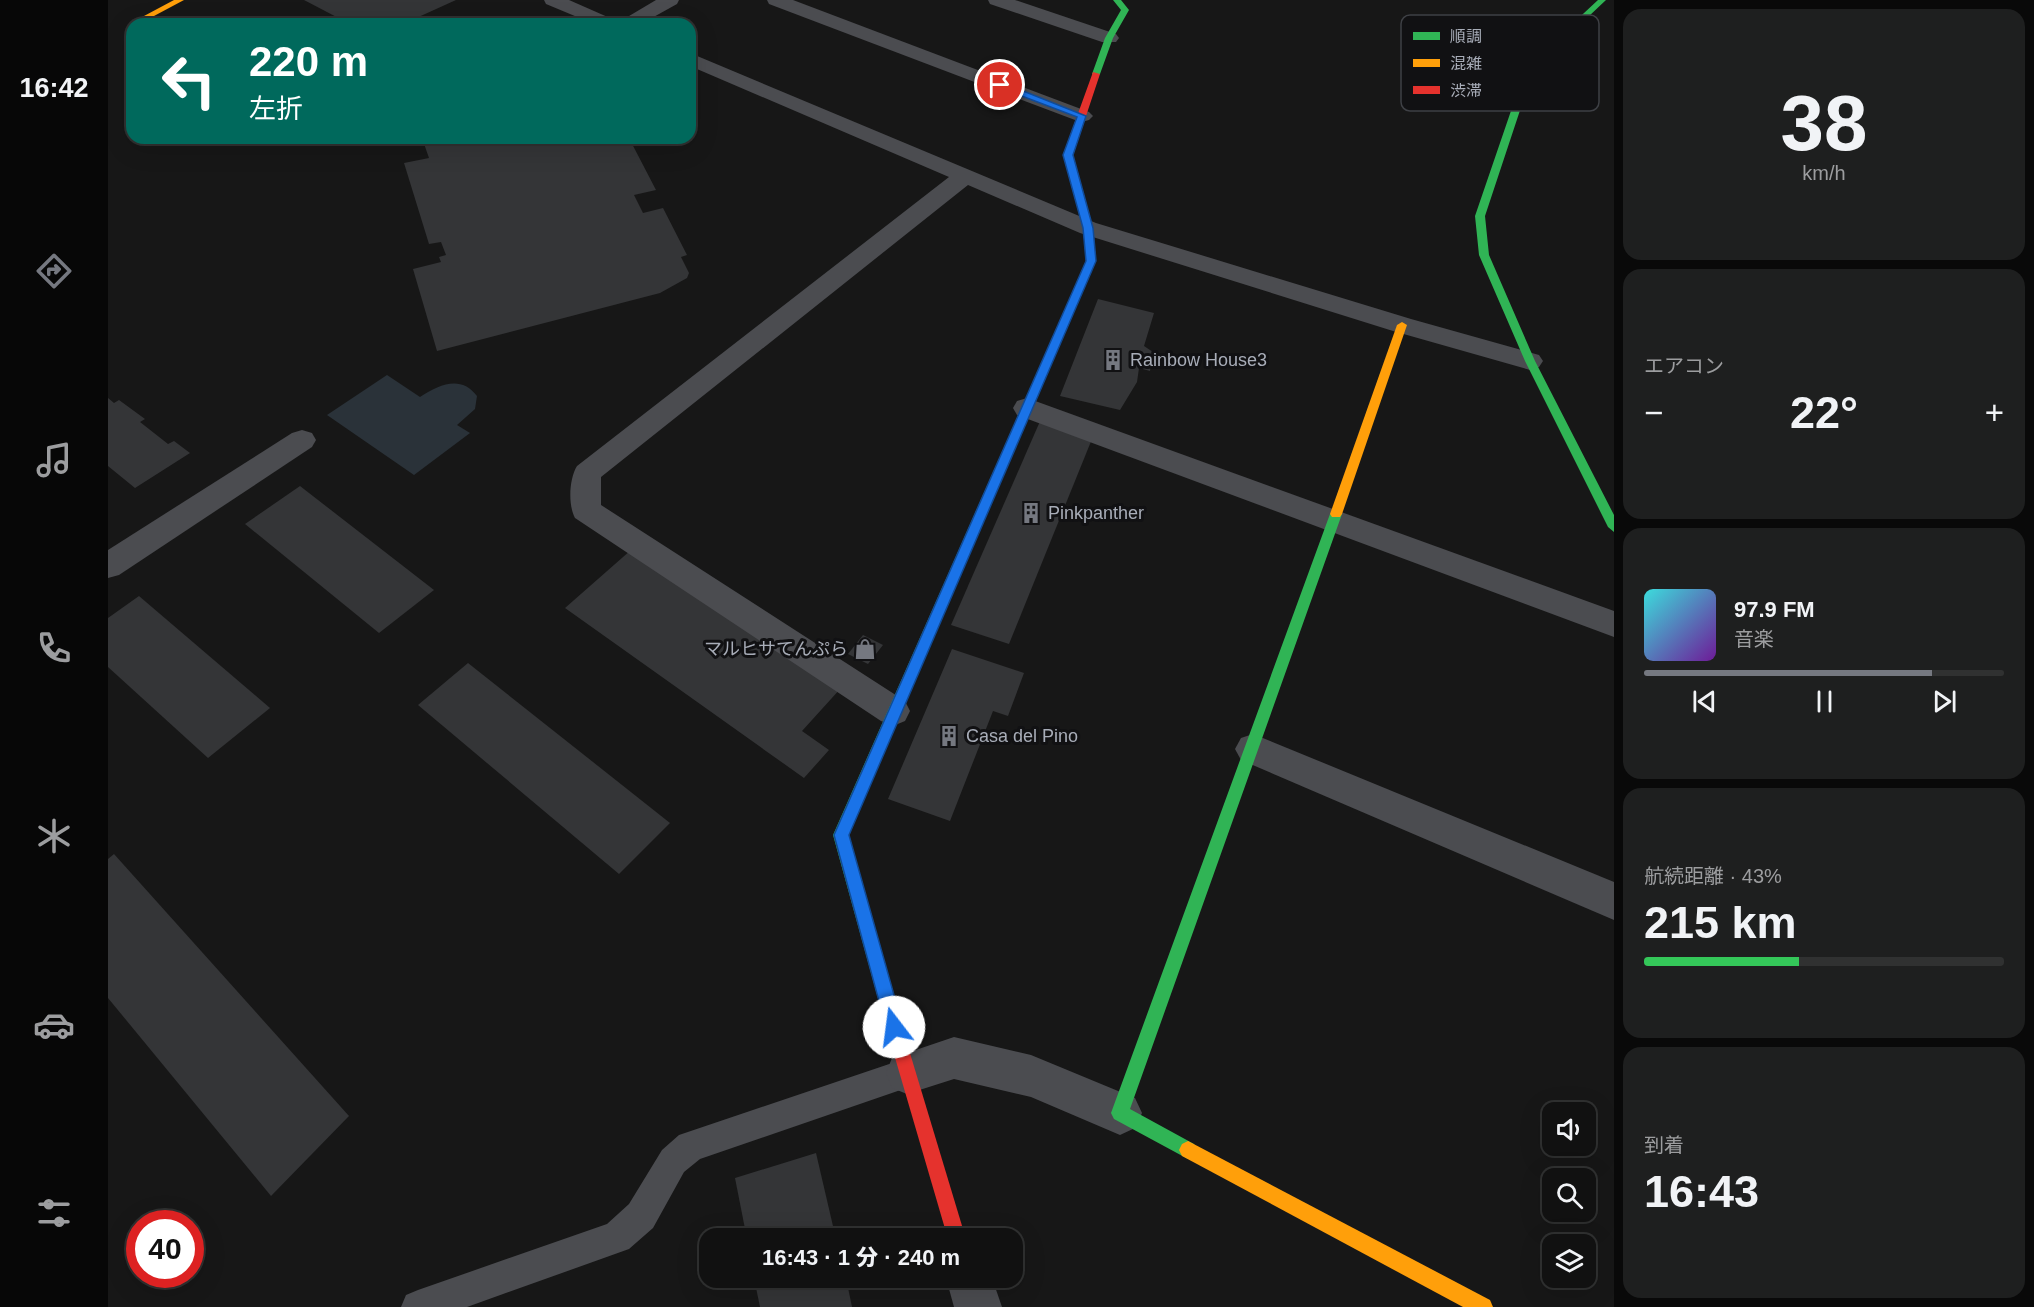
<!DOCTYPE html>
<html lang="ja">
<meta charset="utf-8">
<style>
:root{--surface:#111;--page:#1e1f1f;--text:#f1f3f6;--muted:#9c9d9f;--line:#303131;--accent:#757880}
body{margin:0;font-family:Arial,"Noto Sans JP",sans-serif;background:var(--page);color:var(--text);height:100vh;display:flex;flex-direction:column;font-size:22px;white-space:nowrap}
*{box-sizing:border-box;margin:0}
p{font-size:20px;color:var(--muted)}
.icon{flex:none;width:33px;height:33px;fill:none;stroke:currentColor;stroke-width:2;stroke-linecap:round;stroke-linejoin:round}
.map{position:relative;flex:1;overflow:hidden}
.drawer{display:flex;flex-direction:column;gap:9px;padding:9px;background:#090909;width:420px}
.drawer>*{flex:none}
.guide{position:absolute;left:18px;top:18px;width:570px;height:126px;border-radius:18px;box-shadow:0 6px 24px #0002,0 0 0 2px var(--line);background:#00695c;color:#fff;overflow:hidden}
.fabs{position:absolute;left:1434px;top:1102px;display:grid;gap:12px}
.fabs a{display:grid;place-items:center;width:54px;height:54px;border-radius:12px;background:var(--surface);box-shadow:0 6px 24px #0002,0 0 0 2px var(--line);font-size:30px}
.speed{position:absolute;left:18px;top:1210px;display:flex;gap:12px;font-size:30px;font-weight:700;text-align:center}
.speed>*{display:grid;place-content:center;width:78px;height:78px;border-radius:50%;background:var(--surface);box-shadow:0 6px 24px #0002,0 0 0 2px var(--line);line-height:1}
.speed .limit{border:9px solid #d22;background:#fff;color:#111}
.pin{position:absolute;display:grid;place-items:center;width:51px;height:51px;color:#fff;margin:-26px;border:3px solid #fff;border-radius:50%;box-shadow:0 2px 6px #0007}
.me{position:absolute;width:66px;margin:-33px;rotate:345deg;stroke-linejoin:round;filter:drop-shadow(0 0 4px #0008)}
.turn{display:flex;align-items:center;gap:21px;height:126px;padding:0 24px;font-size:27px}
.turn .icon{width:78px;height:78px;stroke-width:2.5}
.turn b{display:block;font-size:42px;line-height:51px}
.big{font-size:45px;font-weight:800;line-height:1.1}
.drawer .widget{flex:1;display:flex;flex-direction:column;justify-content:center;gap:9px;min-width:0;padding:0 21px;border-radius:18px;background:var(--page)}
.drawer .dial{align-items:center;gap:0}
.dial b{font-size:78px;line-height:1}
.song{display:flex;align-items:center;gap:18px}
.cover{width:72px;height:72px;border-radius:9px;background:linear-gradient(135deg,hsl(180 70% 55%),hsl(280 70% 35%))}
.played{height:6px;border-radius:3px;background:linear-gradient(90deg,var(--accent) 80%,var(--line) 80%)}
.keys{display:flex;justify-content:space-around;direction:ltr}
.heat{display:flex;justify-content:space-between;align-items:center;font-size:33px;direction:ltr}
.charge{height:9px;border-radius:4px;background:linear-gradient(90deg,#34c759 43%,var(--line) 0)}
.trip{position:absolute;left:591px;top:1228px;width:324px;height:60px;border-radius:18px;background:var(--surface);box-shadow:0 6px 24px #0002,0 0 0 2px var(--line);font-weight:800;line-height:60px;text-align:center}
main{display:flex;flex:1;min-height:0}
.tab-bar{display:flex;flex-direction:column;width:108px;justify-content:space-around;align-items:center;background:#070707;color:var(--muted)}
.tab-bar .icon{width:42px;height:42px}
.tab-bar .on{color:var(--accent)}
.tab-bar b{font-size:27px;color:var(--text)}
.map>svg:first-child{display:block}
</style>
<main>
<nav class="tab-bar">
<b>16:42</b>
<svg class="icon on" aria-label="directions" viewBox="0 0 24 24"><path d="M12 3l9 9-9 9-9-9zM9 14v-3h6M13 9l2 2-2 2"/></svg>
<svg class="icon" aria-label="music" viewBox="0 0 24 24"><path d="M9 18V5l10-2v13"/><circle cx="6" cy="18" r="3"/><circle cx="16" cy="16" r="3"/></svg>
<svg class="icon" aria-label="phone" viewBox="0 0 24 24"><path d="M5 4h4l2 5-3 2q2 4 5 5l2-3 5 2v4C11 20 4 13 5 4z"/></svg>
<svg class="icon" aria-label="climate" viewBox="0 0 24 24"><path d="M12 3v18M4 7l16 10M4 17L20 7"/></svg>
<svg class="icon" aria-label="car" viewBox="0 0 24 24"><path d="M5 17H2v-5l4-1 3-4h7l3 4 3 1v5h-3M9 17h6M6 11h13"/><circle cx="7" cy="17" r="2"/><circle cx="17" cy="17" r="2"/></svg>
<svg class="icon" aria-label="filters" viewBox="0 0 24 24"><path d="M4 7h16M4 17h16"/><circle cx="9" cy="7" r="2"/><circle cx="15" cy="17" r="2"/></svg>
</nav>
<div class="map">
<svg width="1506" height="1307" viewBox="0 0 1506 1307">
<rect width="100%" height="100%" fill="#171717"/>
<!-- water -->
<path fill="#2a3239" d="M279 375 312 397C332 384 353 375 369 396L367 409 349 425 362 433 306 475 219 415Z"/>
<!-- building -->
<g fill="#343537">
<path d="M196 0H348L295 24H271L256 16 240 23Z"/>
<path d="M314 138H521L548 190 526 195 535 213 555 208 579 255 573 257 581 273 579 278 552 293 329 351 305 269 333 262 331 257 338 255 333 242 321 244 296 163 321 158Z"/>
<path d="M990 299 1046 313 1036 346 1045 352 1042 371 1031 368 1029 382 1012 410 952 396Z"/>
<path d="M0 398 6 403 11 400 37 419 32 422 60 444 66 441 82 453 27 488 0 466Z"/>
<path d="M933 419 986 434 901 644 843 625Z"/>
<path d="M192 486 326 590 271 633 137 524Z"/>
<path d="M523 550 733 688 694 731 721 750 696 778 457 608Z"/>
<path d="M31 596 162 708 100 758 0 667V618Z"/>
<path d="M755 635 775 645 760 664 740 654Z"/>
<path d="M844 649 916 673 900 716 885 711 842 821 780 799Z"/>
<path d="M360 663 562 823 511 874 310 705Z"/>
<path d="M6 854 241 1116 163 1196 0 998V859Z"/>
<path d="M708 1153 728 1239H639L627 1178Z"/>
<path d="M646 1278H738L744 1307H652Z"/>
</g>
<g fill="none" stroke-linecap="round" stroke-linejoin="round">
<!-- lane -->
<path fill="#4b4c50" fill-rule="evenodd" d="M799 1058 810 1062 814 1073 810 1084 592 1159 576 1172 545 1228 521 1249 359 1307H293L298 1295 310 1290 499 1224 521 1204 554 1150 571 1135Z"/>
<!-- street -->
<g fill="#4b4c50" fill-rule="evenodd">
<path d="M436 0H461L511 22 548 0H571L569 4 533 24H486L438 4Z"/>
<path d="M659 0H685L981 112 985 116 981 120 974 122 967 120 661 4Z"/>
<path d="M880 0H907L1008 34 1011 38 1008 42H994L882 4Z"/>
<path d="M582 53 988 223 1303 319 1431 355 1435 361 1431 367 1422 370 1285 331 972 233 860 185 493 477V505L797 701 802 711 797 721 785 726 773 721 467 518C460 505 461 479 469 466L841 177 582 66Z"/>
<path d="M919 398 1506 611V637L909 415 905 408 909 401Z"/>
<path d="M194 430 204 433 208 440 204 447 11 575 0 578V550L184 433Z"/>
<path d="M1145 734 1506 882V920L1133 760 1127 749 1133 738Z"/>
<path d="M846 1037 923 1055 1027 1098 1034 1113 1027 1128 1012 1135 923 1097 846 1079 799 1094 784 1088 778 1073 784 1058Z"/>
<path d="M838 1278H884L894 1307H846Z"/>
</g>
<!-- fast -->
<g fill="#30b455" fill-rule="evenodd">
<path d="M1005 0H1013L1021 10 1005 38 992 74 988 76 984 74 997 38 1013 10Z"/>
<path d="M1490 0H1498L1426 68 1377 216 1381 255 1427 361 1506 515V532L1500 527 1417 361 1371 255 1367 216 1418 67Z"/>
<path d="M940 355 945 359 741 835 792 1020 790 1026 784 1028 778 1026 776 1020 725 835 935 359Z"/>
<path d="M1228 509 1234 514 1022 1109 1086 1144 1089 1150 1086 1156 1080 1159 1006 1119 1003 1113 1222 514Z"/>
</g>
<!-- slow -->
<g fill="#ff9f0a" fill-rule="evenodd">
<path d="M66 0H76L31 24H24V26L21 24Z"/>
<path d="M1294 322 1299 325 1234 514 1232 517H1224L1222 514 1289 325Z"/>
<path d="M1080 1141 1382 1300 1385 1307H1355L1074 1156 1071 1150 1074 1144Z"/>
</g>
<!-- jam -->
<g fill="#e5322d" fill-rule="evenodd">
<path d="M985 72 992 74 965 155 985 228 988 261 945 359 940 363 935 359 978 261 975 228 955 155Z"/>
<path d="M784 1012 790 1014 792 1020 858 1239H840L776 1020 778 1014Z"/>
</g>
</g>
<!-- route -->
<path fill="#1a73e8" stroke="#114b97" stroke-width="1.5" d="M890 83H895L978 116 965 155 985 228 988 261 741 835 795 1027 792 1033 786 1035 780 1033 778 1027 726 835 978 261 975 228 955 155 969 117 890 87Z"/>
<!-- icons -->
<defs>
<symbol id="building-bare" viewBox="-9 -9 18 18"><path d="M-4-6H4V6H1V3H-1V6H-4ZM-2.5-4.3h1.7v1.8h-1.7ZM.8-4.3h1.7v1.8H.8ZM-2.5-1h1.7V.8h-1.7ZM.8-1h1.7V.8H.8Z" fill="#757880" stroke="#111113" stroke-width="2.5" paint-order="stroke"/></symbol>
<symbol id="shop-bare" viewBox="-9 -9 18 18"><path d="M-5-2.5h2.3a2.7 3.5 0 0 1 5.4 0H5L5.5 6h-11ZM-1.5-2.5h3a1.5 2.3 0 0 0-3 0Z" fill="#757880" stroke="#111113" stroke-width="2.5" paint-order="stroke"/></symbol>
</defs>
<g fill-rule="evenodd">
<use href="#building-bare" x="990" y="345" width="30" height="30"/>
<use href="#building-bare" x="908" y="498" width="30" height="30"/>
<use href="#shop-bare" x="742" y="634" width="30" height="30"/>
<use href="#building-bare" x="826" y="721" width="30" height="30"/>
</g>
<g text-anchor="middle" stroke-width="6" stroke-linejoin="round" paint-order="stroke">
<!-- poi labels -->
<g font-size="18" fill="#a8adb8" stroke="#111113" text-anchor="start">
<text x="1022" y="366">Rainbow House3</text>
<text x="940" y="519">Pinkpanther</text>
<text x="740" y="655" text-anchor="end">マルヒサてんぷら</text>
<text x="858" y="742">Casa del Pino</text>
</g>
</g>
<!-- legend -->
<rect x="1293" y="15" width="198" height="96" rx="9" fill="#111113" stroke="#3e4045" stroke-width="1.5"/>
<rect x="1305" y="32" width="27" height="8" fill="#30b455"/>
<rect x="1305" y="59" width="27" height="8" fill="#ff9f0a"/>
<rect x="1305" y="86" width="27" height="8" fill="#e5322d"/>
<g font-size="16" fill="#a8adb8">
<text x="1342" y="42">順調</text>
<text x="1342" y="69">混雑</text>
<text x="1342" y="96">渋滞</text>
</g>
</svg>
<div class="fabs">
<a><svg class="icon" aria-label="sound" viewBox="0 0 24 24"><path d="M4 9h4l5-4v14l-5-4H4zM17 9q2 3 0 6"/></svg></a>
<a><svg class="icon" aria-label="search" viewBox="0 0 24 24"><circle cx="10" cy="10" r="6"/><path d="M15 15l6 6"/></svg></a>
<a><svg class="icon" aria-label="layers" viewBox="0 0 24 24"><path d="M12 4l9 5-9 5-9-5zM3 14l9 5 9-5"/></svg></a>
</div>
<div class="speed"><div class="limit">40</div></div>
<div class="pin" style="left:892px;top:85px;background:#d93025"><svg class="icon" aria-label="arrive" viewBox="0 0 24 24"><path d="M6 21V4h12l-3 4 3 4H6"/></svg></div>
<svg class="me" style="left:786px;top:1027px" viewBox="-20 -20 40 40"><circle r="19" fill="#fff"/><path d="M0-13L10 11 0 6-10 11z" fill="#1a73e8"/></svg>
<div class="trip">16:43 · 1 分 · 240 m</div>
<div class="guide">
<div class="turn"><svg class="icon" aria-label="left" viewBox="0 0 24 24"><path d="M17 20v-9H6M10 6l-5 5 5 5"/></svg><div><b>220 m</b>左折</div></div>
</div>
</div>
<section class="drawer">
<div class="widget dial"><b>38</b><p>km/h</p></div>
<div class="widget"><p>エアコン</p>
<div class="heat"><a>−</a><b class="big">22°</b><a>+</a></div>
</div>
<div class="widget">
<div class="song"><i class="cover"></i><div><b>97.9 FM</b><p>音楽</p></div></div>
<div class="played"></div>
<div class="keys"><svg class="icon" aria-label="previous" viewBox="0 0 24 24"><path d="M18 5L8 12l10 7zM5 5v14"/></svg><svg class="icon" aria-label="pause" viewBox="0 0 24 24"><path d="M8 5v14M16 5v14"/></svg><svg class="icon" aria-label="next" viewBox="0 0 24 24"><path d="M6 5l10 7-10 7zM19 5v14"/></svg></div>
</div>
<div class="widget"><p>航続距離 · 43%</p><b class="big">215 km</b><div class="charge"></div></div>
<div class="widget"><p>到着</p><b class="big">16:43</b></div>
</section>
</main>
